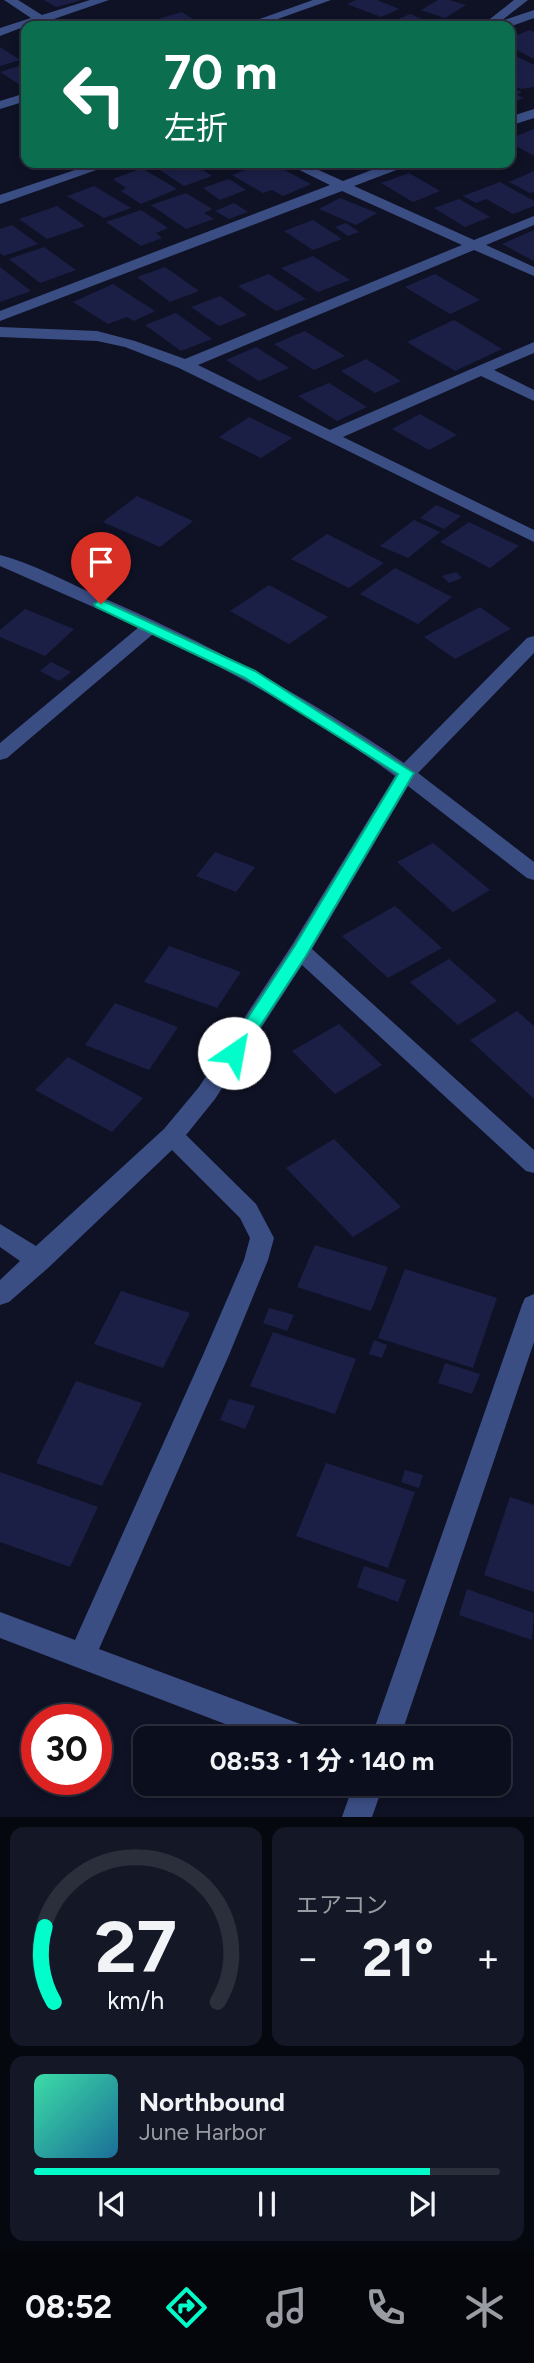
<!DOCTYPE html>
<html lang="ja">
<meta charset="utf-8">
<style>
:root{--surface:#0b0e1c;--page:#141725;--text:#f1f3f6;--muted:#9a9ca3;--line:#2b2e3b;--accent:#02fcca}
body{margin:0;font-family:Figtree,"Noto Sans JP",sans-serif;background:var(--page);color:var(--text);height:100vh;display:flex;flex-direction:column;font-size:26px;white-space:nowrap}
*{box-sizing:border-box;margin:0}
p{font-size:23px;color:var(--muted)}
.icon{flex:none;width:38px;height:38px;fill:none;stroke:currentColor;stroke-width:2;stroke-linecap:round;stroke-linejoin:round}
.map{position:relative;height:1817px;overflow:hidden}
.side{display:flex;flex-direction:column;gap:10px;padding:10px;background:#06080f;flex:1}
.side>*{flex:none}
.top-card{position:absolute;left:21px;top:21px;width:494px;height:147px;border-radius:14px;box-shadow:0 4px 10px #0003,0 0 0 2px var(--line);background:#0b6e4f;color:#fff;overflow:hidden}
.speed{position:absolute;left:21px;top:1704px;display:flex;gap:14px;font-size:35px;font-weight:700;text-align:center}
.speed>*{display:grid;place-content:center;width:91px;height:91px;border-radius:50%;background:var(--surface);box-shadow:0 4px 10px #0003,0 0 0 2px var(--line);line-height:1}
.speed .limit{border:10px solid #d22;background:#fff;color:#111}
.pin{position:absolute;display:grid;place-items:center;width:60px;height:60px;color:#fff;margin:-72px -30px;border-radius:50% 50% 50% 0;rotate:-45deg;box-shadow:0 0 7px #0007}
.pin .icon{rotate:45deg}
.me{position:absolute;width:77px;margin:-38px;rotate:33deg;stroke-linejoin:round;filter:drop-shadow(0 0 5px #0008)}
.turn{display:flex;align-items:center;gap:24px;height:147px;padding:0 28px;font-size:32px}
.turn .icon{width:91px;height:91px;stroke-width:2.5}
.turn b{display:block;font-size:49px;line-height:60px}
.big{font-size:52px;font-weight:700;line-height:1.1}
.side .tile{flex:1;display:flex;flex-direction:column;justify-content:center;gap:10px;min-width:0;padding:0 24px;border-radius:14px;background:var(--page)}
.side .dial{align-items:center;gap:0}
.dial svg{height:182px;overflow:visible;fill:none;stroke:var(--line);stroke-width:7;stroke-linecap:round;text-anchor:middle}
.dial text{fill:var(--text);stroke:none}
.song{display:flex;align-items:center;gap:21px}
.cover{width:84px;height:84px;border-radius:10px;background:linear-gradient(135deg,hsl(160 70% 55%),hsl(200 70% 35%))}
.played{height:7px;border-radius:4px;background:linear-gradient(90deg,var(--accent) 85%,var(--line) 85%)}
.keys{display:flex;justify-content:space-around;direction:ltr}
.heat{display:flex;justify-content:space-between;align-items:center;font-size:38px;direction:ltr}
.side .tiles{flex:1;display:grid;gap:10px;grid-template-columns:1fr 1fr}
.tile:last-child{grid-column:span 2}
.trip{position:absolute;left:133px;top:1726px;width:378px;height:70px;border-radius:14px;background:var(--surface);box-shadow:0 4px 10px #0003,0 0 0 2px var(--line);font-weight:700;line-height:70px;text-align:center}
.dock{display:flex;height:112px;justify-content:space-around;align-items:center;background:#04060b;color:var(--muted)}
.dock .icon{width:49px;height:49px}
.dock .active{color:var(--accent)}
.dock b{font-size:32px;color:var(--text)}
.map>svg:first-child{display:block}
</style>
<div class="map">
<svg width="534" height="1817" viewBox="0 0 534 1817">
<rect width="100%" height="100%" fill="#0f1225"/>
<!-- building -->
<g fill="#1b1f46">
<path d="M44 0H79V1L56 7Z"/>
<path d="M356 0H377L399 9 381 17 347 4Z"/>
<path d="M438 0H449L466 5 445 18 421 10Z"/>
<path d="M182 12 203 26H169L158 19Z"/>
<path d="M410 14 439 26H403L392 22Z"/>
<path d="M530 30 534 32V59L509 46V38Z"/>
<path d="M0 47 20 60 0 66Z"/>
<path d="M509 56H516L534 65V87L521 89 509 84V75L521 71 509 74Z"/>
<path d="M25 64 26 86 23 87 0 72Z"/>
<path d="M509 86 522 92 517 95 524 98 509 104Z"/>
<path d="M534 129V156L509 142V139Z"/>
<path d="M155 163H192L212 176 184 186 151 164Z"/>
<path d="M216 163H249L228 170Z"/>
<path d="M261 164 268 167 275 165 311 184 283 196 272 190 263 193 232 175Z"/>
<path d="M142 168 177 189 141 204 121 191 126 188 113 179Z"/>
<path d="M534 171V192L530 193 509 182Z"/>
<path d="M409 173 440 191 413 202 381 183Z"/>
<path d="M229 179 246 190 220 200 203 188Z"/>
<path d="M500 182 534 201V206L513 214 486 199 476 203 463 196Z"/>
<path d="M94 186 131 208 104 218 67 196Z"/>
<path d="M186 193 212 209 204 213 214 219 186 229 151 205Z"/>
<path d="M340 198 377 213 356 225 319 209Z"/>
<path d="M459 199 490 217 465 227 434 208Z"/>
<path d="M234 203 248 212 229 219 215 211Z"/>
<path d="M57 206 85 226 47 239 19 219Z"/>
<path d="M141 210 168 228 156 233 162 238 141 246 106 222Z"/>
<path d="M313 220 342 239 313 250 284 231Z"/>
<path d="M346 223 359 232 348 236 335 227Z"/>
<path d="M12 225 38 244 4 256 0 253V229Z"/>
<path d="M534 230V261L502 244Z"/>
<path d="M44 247 76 270 40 283 9 259Z"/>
<path d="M313 256 350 280 318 292 281 268Z"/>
<path d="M0 267 31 291 0 302Z"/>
<path d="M165 267 199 291 170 302 137 277Z"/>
<path d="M269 274 306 299 276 311 238 286Z"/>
<path d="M435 274 480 300 450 314 405 287Z"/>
<path d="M113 284 155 311 134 321 127 317 108 324 73 302Z"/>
<path d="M220 296 247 315 219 326 191 307Z"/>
<path d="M176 313 212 339 181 351 145 325Z"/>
<path d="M454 320 502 349 455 371 407 342Z"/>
<path d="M305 331 345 356 314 370 274 344Z"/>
<path d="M256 347 289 368 259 381 226 360Z"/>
<path d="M366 359 401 381 375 393 341 371Z"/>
<path d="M329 383 367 407 337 421 298 396Z"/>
<path d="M420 414 457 435 429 450 392 429Z"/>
<path d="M249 417 292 438 261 458 219 437Z"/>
<path d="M137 496 193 521 160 547 103 522Z"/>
<path d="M436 505 461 516 444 529 420 518Z"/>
<path d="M414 520 440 532 408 558 380 546Z"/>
<path d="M469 522 519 546 490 568 440 542Z"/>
<path d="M327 534 384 563 349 588 291 559Z"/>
<path d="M395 568 452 597 418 624 360 594Z"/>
<path d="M456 572 462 578 449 583 442 576Z"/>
<path d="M269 585 328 617 289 644 230 611Z"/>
<path d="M480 607 511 629 455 659 424 637Z"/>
<path d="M25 609 74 629 45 656 0 637V630Z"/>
<path d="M51 662 71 672 59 681 40 671Z"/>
<path d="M433 843 490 890 453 912 397 862Z"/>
<path d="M215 852 255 867 236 892 196 876Z"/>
<path d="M395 906 442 948 388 978 342 936Z"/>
<path d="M169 946 241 972 217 1008 144 982Z"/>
<path d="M449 959 497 1001 458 1025 410 982Z"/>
<path d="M115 1003 178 1027 149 1070 85 1045Z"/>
<path d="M517 1011 534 1026V1099L470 1040Z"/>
<path d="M339 1024 382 1065 335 1094 292 1051Z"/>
<path d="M68 1057 143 1098 112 1132 35 1090Z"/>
<path d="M334 1139 401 1207 353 1237 286 1168Z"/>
<path d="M315 1245 388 1267 371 1311 297 1287Z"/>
<path d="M405 1269 497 1298 473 1368 378 1338Z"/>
<path d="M121 1291 190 1313 163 1368 94 1344Z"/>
<path d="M269 1308 294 1315 287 1331 263 1323Z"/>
<path d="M273 1332 356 1359 335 1414 250 1386Z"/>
<path d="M374 1340 387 1345 382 1358 369 1354Z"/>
<path d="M445 1363 480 1374 472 1394 438 1383Z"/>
<path d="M76 1381 142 1403 102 1486 36 1463Z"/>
<path d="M229 1399 255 1406 245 1429 220 1420Z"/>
<path d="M326 1463 415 1492 388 1568 296 1536Z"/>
<path d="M405 1470 423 1475 419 1488 401 1482Z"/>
<path d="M0 1472 98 1507 70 1567 0 1542Z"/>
<path d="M510 1497 534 1505V1592L484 1575Z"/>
<path d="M364 1566 406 1580 398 1602 357 1587Z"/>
<path d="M467 1589 534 1613 532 1640 459 1615Z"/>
</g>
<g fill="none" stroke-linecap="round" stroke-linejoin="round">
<!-- minor -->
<g fill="#3b4e84" fill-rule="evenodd">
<path d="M4 0H18L42 15 90 0H109L51 20V26L40 24 26 26 0 36V28L31 18Z"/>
<path d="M313 0H331L258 26H240Z"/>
<path d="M514 0H528L501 21 534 10V18L509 27 481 26Z"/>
<path d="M26 93V101L0 109V101Z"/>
<path d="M534 109V118L509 126V117Z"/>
<path d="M96 163H116L0 204V195Z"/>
<path d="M285 163H303L343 181 390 163H409L407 166 354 186 474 240 534 216V225L486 245 534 267V276L474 250 198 365 330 430 534 342V353L494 370 534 390V401L481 376 343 437 534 530V542L179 368 125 347 97 341 0 337V327L97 331 135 341 185 359 462 245 342 191 0 321V311L330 185Z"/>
<path d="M0 555C32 563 64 581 94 594 204 641 306 696 404 763L527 638 534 636V653L418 773 534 862V880L527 878 408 786 312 949 534 1150V1173L526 1171 302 965 215 1099 186 1135 256 1204 274 1238 268 1260 229 1355 99 1649 311 1728 315 1738H262L0 1638V1612L75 1640 203 1355 244 1260 250 1238 240 1218 172 1150 48 1268 9 1302 0 1305V1280L20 1261 0 1247V1224L36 1246 164 1129 199 1087 292 945 395 776C319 720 238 674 153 634L7 758 0 760V743L139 627 0 566Z"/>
<path d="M534 1294V1342L400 1738H371L522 1305 525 1298Z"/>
<path d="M354 1783H384L372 1817H342Z"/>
</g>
</g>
<!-- route -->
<path fill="#02fcca" stroke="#01a483" stroke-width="2" d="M101 600 255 671 414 773 306 956 240 1057H228L225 1053 228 1048 294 947 398 774 245 678 96 607 94 604Z"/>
</svg>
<div class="speed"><div class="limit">30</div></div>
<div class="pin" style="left:101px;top:604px;background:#d93025"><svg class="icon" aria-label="arrive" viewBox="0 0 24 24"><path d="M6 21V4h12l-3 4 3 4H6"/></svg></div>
<svg class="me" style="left:234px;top:1053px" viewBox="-20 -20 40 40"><circle r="19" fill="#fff"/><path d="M0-13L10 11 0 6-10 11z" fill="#02fcca"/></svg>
<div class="trip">08:53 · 1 分 · 140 m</div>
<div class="top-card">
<div class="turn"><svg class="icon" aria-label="left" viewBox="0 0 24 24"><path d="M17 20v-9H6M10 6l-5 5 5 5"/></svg><div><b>70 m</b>左折</div></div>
</div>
</div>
<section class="side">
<div class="tiles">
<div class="tile dial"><svg viewBox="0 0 100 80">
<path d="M14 69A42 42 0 1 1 86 69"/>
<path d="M14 69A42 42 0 0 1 10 36" stroke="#02fcca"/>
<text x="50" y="56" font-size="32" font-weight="700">27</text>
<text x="50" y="72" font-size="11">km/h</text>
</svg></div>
<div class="tile"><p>エアコン</p>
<div class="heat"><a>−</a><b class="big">21°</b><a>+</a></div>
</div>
<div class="tile">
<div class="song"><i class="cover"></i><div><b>Northbound</b><p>June Harbor</p></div></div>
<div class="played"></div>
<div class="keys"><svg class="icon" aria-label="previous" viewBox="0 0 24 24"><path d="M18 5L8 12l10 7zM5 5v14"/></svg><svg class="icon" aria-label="pause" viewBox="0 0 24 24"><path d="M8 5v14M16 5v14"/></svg><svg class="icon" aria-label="next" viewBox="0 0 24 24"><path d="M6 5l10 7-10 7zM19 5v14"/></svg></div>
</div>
</div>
</section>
<nav class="dock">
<b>08:52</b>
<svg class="icon active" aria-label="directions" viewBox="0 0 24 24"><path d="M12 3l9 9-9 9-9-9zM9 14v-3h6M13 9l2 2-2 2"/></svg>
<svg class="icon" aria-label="music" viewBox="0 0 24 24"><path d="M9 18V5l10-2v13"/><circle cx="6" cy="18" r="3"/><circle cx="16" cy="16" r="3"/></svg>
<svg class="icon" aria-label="phone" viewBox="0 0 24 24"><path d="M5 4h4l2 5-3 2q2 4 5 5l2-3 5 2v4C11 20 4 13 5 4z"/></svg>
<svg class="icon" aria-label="climate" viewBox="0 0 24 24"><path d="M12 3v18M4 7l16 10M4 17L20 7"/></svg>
</nav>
